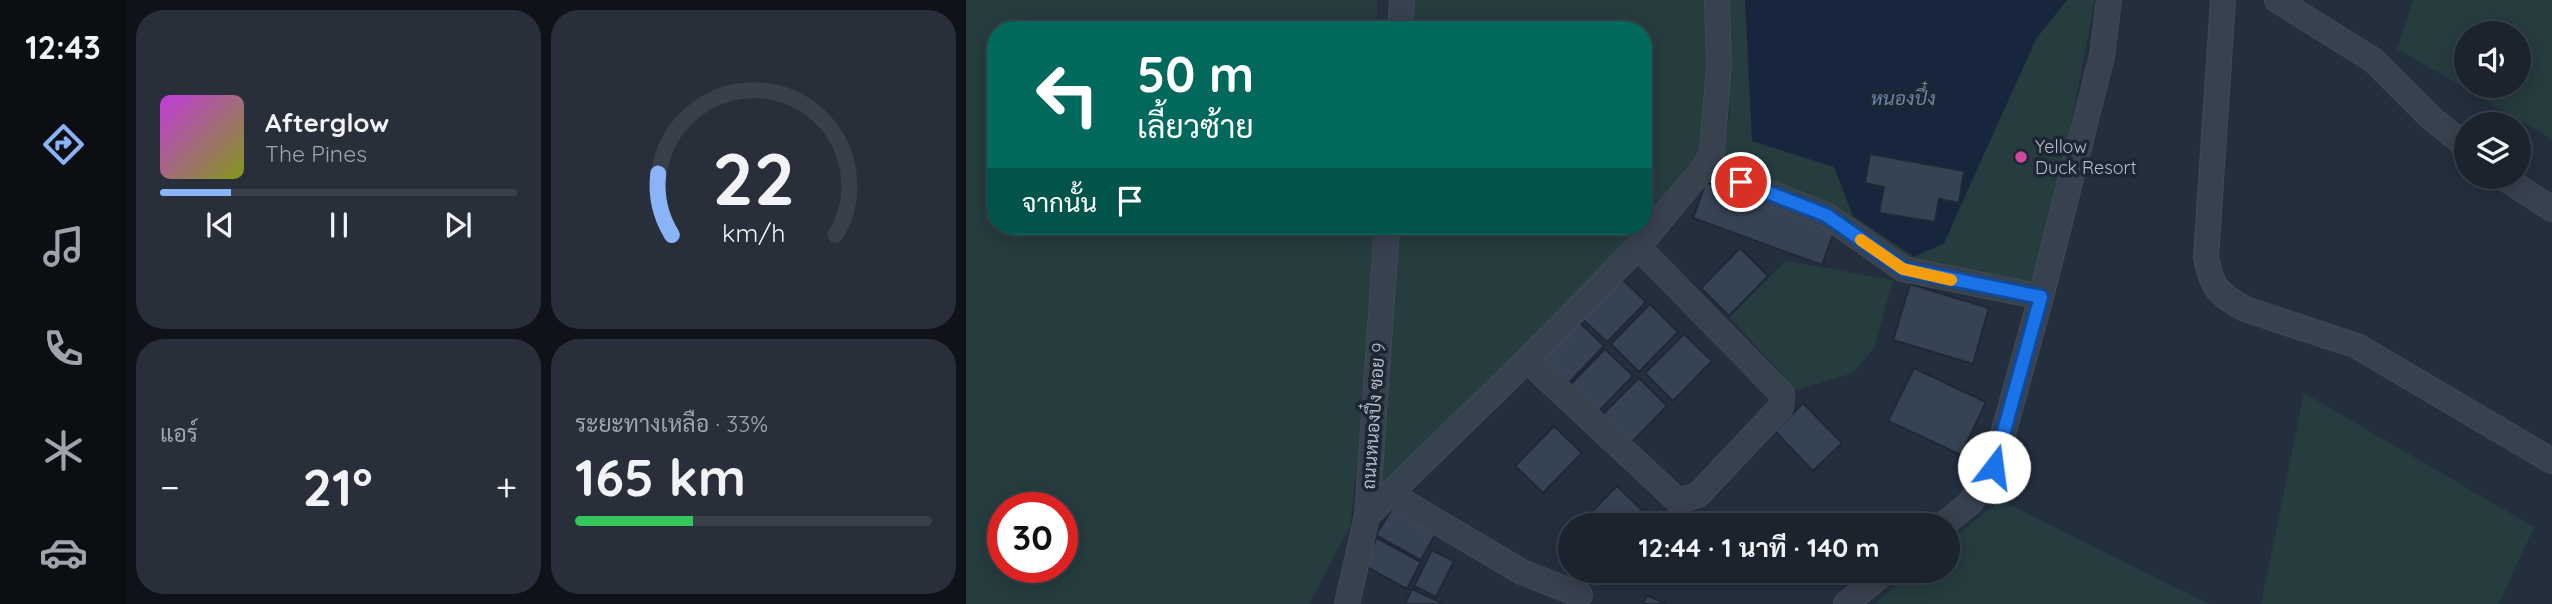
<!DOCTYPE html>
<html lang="th">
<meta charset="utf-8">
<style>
:root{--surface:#1b232e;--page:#282f3a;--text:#f1f3f6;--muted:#a0a4aa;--line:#39404a;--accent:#8ab4f8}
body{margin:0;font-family:Quicksand,Sarabun,sans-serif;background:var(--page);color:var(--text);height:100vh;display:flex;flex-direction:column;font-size:26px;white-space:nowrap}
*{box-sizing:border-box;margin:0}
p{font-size:23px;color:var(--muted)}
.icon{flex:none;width:38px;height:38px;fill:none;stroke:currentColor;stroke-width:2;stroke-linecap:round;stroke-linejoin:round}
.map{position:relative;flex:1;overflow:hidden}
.sheet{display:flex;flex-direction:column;gap:10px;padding:10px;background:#0f1319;width:840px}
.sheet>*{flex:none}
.hud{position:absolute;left:21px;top:21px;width:665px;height:214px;border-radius:28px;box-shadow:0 4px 18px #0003,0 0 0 2px var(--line);background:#00695c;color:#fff;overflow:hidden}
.tools{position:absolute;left:1488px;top:21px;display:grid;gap:14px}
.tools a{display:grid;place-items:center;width:77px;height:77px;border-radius:50%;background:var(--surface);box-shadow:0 4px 18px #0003,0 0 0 2px var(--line);font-size:35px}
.speed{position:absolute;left:21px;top:492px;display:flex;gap:14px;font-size:35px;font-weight:700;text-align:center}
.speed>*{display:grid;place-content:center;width:91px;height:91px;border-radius:50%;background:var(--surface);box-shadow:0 4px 18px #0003,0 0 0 2px var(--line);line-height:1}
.speed .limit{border:10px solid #d22;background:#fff;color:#111}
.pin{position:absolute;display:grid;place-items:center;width:60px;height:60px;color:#fff;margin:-30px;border:4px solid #fff;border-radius:50%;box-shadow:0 2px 7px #0007}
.me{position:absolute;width:77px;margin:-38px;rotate:15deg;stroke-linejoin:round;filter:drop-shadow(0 0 5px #0008)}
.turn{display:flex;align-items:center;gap:24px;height:147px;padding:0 35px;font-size:32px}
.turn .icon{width:91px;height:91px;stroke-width:2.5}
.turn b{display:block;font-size:49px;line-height:60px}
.then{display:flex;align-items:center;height:66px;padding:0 35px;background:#0003;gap:14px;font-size:26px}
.big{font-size:52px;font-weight:700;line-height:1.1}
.sheet .card{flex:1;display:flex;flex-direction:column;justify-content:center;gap:10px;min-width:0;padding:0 24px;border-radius:28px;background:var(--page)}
.sheet .dial{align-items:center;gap:0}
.dial svg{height:182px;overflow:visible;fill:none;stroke:var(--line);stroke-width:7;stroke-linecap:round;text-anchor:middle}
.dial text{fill:var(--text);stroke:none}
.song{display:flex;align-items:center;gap:21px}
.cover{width:84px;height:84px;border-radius:10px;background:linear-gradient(135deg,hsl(290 70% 55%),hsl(70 70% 35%))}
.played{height:7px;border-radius:4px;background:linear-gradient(90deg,var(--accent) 20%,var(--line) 20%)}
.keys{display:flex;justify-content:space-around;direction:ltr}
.heat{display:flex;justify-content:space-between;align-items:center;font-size:38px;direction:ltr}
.charge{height:10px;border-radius:5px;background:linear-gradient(90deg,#34c759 33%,var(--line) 0)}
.sheet .tiles{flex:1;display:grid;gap:10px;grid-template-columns:repeat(2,1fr)}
.trip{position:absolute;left:592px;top:513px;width:402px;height:70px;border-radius:35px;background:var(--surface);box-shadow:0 4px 18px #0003,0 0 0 2px var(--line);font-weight:700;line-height:70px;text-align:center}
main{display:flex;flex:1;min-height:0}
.tab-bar{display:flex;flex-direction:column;width:126px;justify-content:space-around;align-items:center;background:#0b0e12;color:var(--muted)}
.tab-bar .icon{width:49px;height:49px}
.tab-bar .active{color:var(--accent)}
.tab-bar b{font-size:32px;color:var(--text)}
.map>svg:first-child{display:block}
</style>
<main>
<nav class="tab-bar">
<b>12:43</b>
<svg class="icon active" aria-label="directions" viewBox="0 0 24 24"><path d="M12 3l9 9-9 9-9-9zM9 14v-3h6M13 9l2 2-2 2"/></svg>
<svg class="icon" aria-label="music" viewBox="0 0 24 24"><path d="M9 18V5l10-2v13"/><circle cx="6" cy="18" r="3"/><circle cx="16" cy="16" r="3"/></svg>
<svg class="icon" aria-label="phone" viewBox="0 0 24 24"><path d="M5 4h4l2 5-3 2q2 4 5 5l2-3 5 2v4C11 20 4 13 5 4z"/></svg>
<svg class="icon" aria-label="climate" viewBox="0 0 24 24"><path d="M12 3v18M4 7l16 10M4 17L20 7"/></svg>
<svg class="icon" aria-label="car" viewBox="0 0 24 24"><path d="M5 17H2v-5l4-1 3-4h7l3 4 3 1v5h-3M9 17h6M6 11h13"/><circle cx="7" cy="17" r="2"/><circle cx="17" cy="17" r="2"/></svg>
</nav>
<section class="sheet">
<div class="tiles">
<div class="card">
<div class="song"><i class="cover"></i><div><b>Afterglow</b><p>The Pines</p></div></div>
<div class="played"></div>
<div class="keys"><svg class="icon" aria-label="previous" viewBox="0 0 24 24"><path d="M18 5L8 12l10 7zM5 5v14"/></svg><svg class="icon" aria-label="pause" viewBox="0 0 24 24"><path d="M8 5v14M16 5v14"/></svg><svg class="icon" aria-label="next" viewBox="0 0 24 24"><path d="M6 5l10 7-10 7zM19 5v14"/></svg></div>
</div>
<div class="card dial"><svg viewBox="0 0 100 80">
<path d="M14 69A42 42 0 1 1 86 69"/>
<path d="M14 69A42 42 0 0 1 8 42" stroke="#8ab4f8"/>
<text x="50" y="56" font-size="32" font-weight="700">22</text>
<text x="50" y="72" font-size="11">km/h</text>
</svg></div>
<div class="card"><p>แอร์</p>
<div class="heat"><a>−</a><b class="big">21°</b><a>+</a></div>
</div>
<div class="card"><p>ระยะทางเหลือ · 33%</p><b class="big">165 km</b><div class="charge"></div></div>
</div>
</section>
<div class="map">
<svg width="1586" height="604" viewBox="0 0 1586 604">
<rect width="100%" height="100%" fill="#242f3e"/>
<!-- green -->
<g fill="#263c3f" fill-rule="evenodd">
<path d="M0 0H411V30H30V226H410L400 391 384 527 343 604H0ZM37 508H96V567H37Z"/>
<path d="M436 0H746L740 165 401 516 421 226H677V30H434Z"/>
<path d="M758 0H1129L1100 151 1062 296 937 269 756 165 764 109Z"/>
<path d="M1447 0H1586V139L1431 49ZM1500 33H1552V86H1500Z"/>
<path d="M820 261 927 280 908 348 887 373 830 390 763 316Z"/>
<path d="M1338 393 1568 527 1533 604H1295Z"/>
<path d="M1034 500 1243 604H908L948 571 982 570V543Z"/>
</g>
<!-- water -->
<path fill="#17263c" d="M779 0H1101L1070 39 978 243 948 257 887 216 868 167 786 141Z"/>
<!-- building -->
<g fill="#364354" stroke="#1f2835" stroke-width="2">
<path d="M904 154 998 171 993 203 973 199 969 222 913 213 918 187 899 183Z"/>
<path d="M740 182 869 229 856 265 727 218Z"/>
<path d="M774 248 802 276 763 316 735 288Z"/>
<path d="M652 275 680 302 641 342 612 315Z"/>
<path d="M944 284 1023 308 1007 364 927 340Z"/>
<path d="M684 304 712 332 673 372 645 344Z"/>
<path d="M610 319 638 346 599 387 571 359Z"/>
<path d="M718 334 746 361 707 401 679 373Z"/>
<path d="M639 349 667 376 628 416 600 389Z"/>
<path d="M948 368 1020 402 995 455 922 421Z"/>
<path d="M673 378 701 406 662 446 633 418Z"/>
<path d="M837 403 876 443 847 471 809 431Z"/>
<path d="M588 426 616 453 577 493 549 466Z"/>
<path d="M651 486 679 513 668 525H613Z"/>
<path d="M426 509 470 533 455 560 410 535Z"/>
<path d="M411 538 455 562 441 589 396 564Z"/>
<path d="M466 550 488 561 470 597 448 586Z"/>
<path d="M446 589 478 604H439Z"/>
<path d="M681 595 700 604H677Z"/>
</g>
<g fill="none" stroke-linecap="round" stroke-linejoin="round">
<defs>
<g id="minor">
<path d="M1257 0 1240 257C1246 287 1251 294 1279 309L1391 346 1586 461"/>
<path d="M1311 0 1407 60 1464 117 1500 146"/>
<path d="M434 30 436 0"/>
<path d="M740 165 754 173 860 215 937 269 1075 297"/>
<path d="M1537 177 1586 209"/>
<path d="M561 360 712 501 732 495 815 407 816 394 672 247"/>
<path d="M424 494 556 572 614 595"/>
<path d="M401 516 561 360 672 247 740 165 746 151 753 66 751 0"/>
<path d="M977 525 1004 503 1028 467 1075 297 1136 56 1143 0"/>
<path d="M381 604 401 516 421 226"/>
<path d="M880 604 921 570"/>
</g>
</defs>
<!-- minor casing -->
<use href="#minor" stroke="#414a57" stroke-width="26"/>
<!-- minor -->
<use href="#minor" stroke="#38414e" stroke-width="24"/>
</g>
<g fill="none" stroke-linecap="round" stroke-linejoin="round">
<defs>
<path id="route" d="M775 182 860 215 937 269 1075 297 1028 467"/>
</defs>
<!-- route casing -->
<use href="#route" stroke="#114b97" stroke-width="18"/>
<!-- route -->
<use href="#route" stroke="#1a73e8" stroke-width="12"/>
<!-- slow -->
<path stroke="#f59e0b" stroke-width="12" d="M895 240 937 269 985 280"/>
</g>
<!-- markers -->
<circle fill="#d1479c" stroke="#1d2633" stroke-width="2.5" cx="1055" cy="157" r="7"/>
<g text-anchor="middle" stroke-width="7" stroke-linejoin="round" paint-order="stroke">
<!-- poi labels -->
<g font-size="18" fill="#b4bcc9" stroke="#1d2633" text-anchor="start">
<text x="1069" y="153">Yellow<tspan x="1069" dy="21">Duck Resort</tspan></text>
</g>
<!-- street labels -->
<g font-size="18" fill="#b4bcc9" stroke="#1d2633">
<text transform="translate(408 416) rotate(-86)" y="6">ถนนหนองปึ๋ง ซอย 9</text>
</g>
<!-- water labels -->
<g font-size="19" font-style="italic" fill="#6d86a8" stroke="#1d2633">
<text x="937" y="105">หนองปึ๋ง</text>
</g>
</g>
</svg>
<div class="tools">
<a><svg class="icon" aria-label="sound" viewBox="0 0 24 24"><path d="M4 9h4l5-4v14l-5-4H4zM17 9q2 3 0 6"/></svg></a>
<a><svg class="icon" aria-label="layers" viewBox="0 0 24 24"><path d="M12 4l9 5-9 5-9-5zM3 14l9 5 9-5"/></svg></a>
</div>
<div class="speed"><div class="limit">30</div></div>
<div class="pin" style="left:775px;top:182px;background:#d93025"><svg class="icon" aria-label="arrive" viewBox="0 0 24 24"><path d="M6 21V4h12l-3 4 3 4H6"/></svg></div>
<svg class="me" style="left:1028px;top:467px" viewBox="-20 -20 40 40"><circle r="19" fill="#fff"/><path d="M0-13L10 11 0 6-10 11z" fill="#1a73e8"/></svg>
<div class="trip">12:44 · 1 นาที · 140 m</div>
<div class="hud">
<div class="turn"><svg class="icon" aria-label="left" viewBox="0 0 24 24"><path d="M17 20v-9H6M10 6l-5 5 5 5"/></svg><div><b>50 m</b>เลี้ยวซ้าย</div></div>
<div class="then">จากนั้น<svg class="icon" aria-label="arrive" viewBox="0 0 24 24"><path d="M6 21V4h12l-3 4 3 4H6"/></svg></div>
</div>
</div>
</main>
